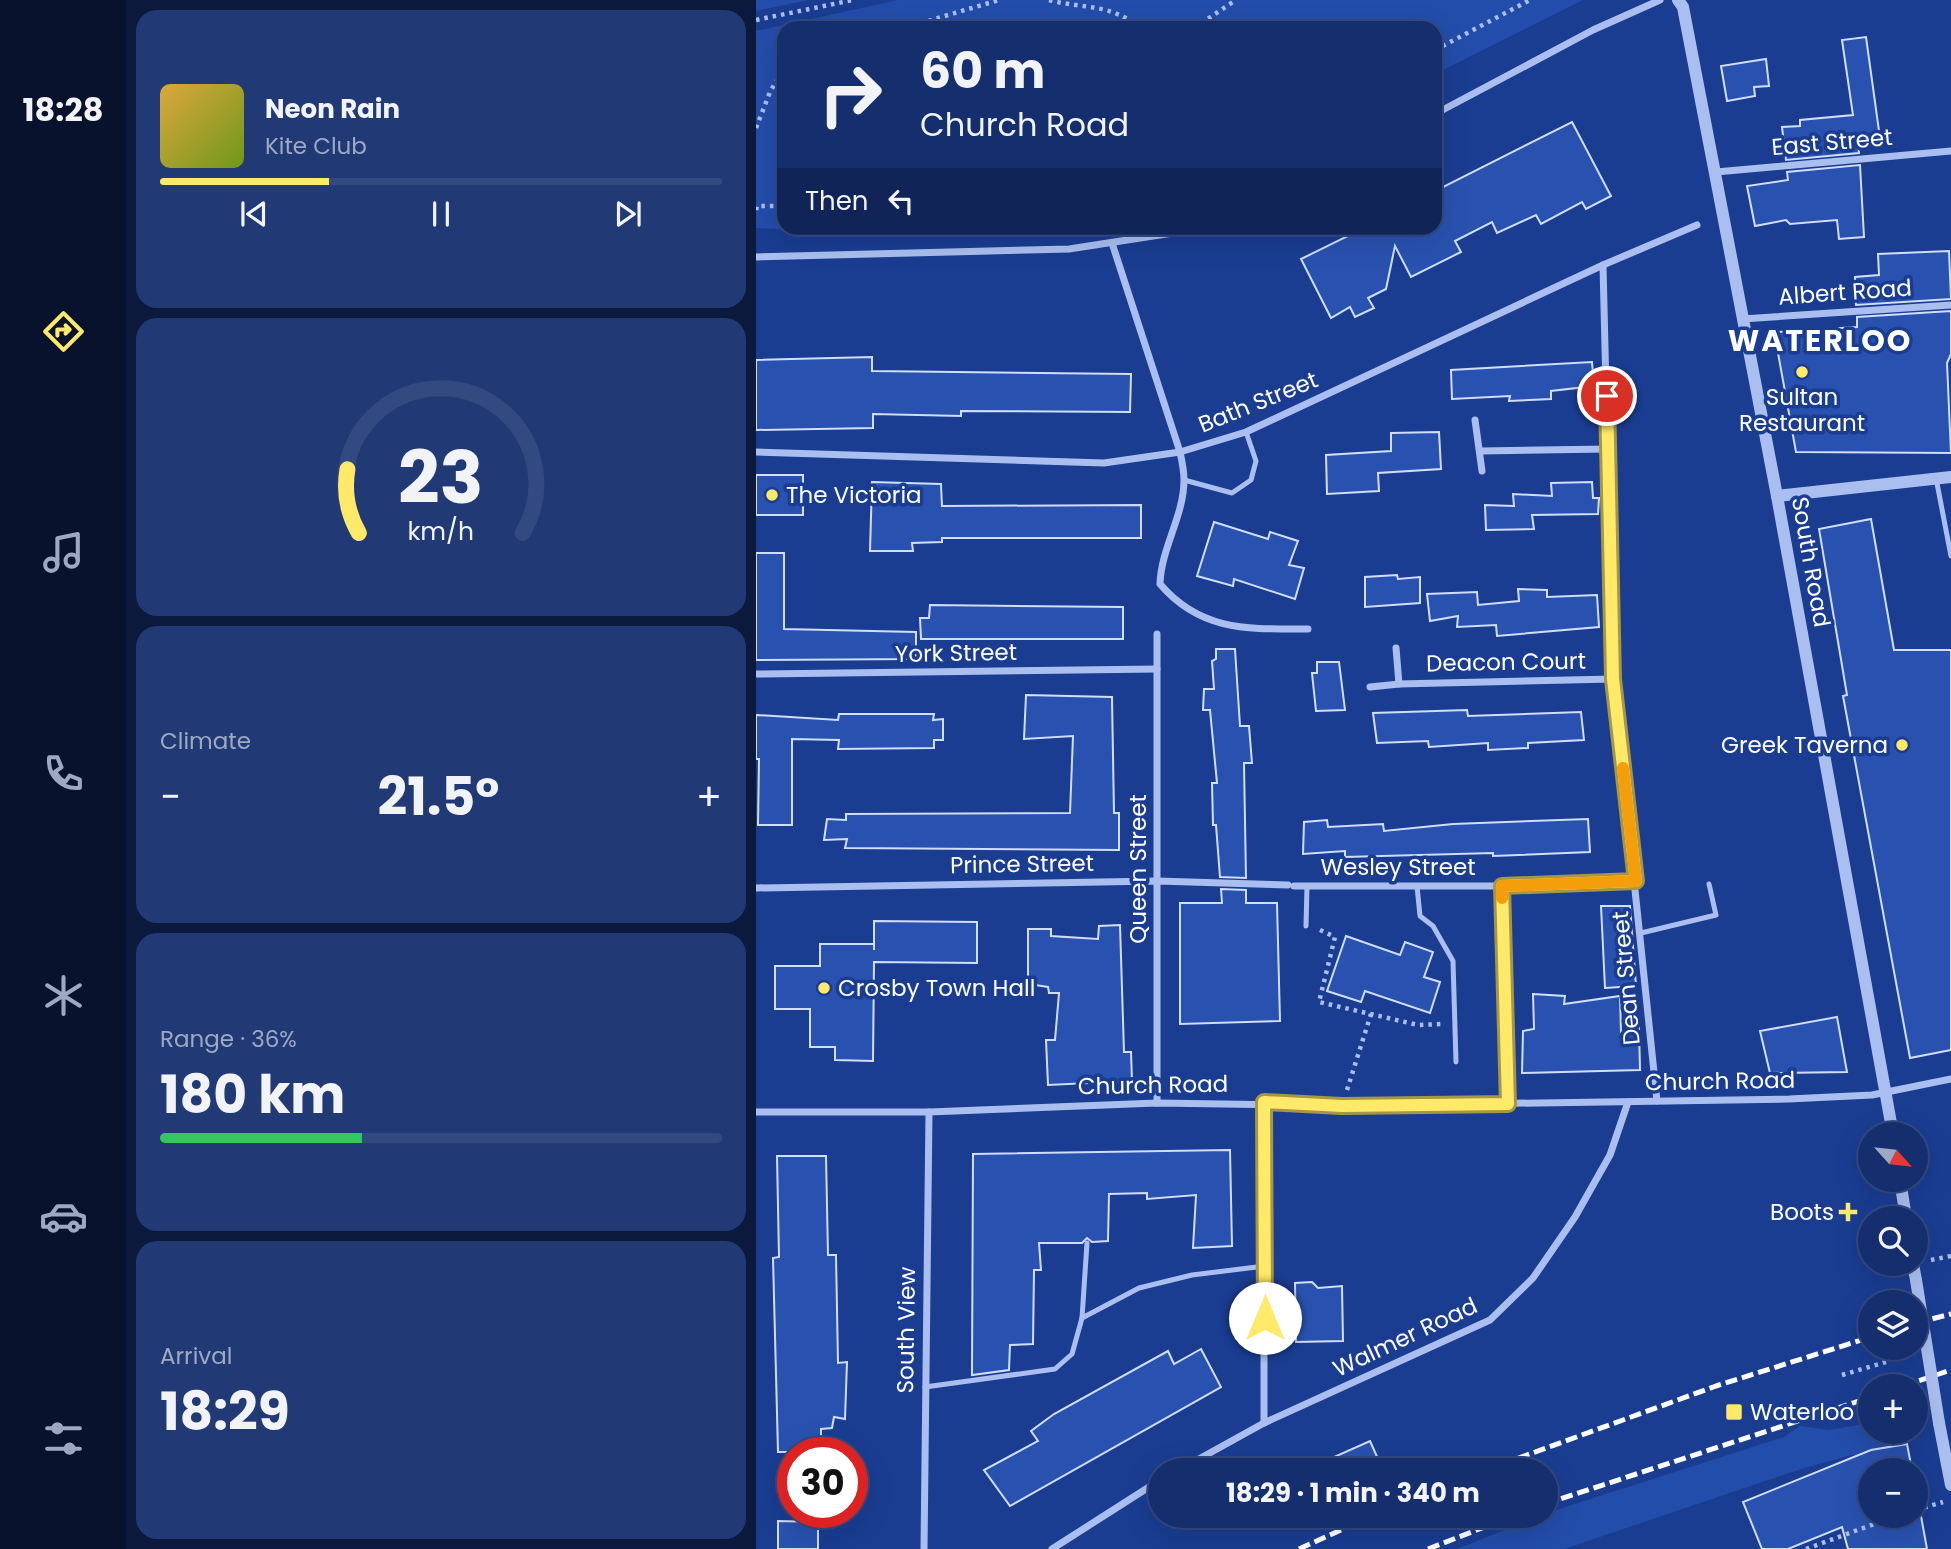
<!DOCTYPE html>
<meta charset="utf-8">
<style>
:root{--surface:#142e6e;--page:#213a76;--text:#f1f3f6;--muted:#9da8c2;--line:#334a81;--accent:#ffe968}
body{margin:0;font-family:Poppins,sans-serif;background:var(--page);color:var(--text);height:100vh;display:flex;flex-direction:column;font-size:26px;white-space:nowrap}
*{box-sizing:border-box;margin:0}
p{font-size:23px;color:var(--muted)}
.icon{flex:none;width:38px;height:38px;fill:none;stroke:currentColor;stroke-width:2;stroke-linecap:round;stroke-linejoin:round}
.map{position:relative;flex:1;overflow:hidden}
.drawer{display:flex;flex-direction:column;gap:10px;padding:10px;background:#0b193c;width:630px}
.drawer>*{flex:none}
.guide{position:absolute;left:21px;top:21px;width:665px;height:214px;border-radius:21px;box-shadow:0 7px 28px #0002,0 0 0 2px var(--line);background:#142e6e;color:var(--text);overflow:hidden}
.needle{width:46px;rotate:117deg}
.buttons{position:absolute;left:1102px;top:1122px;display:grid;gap:14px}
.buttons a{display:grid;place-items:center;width:70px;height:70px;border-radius:50%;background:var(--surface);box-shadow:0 7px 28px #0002,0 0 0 2px var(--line);font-size:35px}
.speed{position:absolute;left:21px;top:1437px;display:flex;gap:14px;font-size:35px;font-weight:700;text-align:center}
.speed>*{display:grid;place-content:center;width:91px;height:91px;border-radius:50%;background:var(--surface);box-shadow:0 7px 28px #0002,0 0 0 2px var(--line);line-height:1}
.speed .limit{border:10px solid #d22;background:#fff;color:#111}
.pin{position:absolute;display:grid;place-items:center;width:60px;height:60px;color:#fff;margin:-30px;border:4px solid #fff;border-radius:50%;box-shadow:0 2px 7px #0007}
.me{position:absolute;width:77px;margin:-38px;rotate:0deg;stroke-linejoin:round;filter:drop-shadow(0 0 5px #0008)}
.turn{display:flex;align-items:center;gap:24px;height:147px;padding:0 28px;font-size:32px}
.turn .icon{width:91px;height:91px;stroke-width:2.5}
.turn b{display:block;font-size:49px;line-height:60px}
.then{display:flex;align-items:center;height:66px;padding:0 28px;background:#0003;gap:14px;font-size:26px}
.big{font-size:52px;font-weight:700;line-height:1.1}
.drawer .widget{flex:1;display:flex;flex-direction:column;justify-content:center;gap:10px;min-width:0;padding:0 24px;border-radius:21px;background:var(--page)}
.drawer .dial{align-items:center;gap:0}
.dial svg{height:182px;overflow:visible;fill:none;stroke:var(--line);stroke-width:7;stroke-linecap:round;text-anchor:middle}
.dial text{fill:var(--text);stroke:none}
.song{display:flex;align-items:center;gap:21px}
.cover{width:84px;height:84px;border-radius:10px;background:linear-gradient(135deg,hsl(40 70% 55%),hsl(80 70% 35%))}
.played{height:7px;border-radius:4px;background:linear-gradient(90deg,var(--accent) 30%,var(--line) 30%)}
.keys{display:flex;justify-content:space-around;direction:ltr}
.heat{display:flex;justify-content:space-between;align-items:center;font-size:38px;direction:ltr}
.charge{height:10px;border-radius:5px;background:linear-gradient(90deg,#34c759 36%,var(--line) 0)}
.trip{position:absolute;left:392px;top:1458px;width:410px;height:70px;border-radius:35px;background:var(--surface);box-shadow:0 7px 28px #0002,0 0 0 2px var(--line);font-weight:700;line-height:70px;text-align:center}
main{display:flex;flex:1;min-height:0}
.tab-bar{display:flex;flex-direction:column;width:126px;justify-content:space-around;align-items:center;background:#08122c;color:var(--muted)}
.tab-bar .icon{width:49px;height:49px}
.tab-bar .current{color:var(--accent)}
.tab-bar b{font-size:32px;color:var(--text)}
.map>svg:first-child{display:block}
</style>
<main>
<nav class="tab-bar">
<b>18:28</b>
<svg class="icon current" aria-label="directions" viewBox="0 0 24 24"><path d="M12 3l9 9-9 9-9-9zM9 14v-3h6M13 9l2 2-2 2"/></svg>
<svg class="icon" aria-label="music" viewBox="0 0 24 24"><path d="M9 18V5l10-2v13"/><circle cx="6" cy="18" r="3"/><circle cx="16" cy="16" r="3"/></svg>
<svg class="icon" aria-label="phone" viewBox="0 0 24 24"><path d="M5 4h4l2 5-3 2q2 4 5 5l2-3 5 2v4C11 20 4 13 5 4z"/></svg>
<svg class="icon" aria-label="climate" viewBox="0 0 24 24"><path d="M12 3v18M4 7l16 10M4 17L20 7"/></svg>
<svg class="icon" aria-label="car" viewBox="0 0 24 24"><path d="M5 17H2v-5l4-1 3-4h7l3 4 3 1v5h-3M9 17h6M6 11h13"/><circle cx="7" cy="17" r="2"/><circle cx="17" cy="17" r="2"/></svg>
<svg class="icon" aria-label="filters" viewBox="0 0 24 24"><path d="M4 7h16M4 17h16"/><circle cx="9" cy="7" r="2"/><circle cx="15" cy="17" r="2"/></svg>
</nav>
<section class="drawer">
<div class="widget">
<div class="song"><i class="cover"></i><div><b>Neon Rain</b><p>Kite Club</p></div></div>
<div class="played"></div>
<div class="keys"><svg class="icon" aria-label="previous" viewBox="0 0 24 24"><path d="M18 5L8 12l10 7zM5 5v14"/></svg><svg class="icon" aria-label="pause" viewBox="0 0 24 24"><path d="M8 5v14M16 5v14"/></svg><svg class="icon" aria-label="next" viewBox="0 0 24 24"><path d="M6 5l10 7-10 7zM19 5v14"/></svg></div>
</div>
<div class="widget dial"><svg viewBox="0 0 100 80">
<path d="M14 69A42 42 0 1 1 86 69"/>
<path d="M14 69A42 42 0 0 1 9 41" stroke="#ffe968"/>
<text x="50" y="56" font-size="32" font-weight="700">23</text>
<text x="50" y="72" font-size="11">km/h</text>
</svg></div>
<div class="widget"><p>Climate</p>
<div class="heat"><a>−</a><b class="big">21.5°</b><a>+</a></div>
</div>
<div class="widget"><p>Range · 36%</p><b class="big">180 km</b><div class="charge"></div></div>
<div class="widget"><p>Arrival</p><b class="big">18:29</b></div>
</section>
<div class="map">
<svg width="1195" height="1549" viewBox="0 0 1195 1549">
<rect width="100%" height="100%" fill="#1a3d92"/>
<!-- green -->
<g fill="#234dab">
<path d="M0 0H52L0 11Z"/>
<path d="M142 0H827L679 74V28H28V228H199L51 231 0 228V31Z"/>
<path d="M1114 1423 1115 1432H1126L1135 1442 1128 1456 1096 1455 1048 1468 808 1549H701L797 1511 1028 1437 1044 1426 1073 1430Z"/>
</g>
<!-- building -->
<g fill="#2952b0" stroke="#d0ddfb" stroke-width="2">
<path d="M1110 37 1124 138 1102 140 1103 153 1030 160 1026 127 1044 126V120L1097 115 1086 40Z"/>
<path d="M1010 59 1013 86 998 87 999 96 971 101 965 66Z"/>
<path d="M816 122 855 196 830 209 826 202 785 224 780 215 741 233 736 222 699 241 705 252 655 277 639 246 630 289 612 298 618 308 599 317 594 307 575 318 545 259 608 228H679V191Z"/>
<path d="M1104 165 1108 237 1083 239 1081 220 1034 224 1030 220 999 226 991 186 1032 180 1031 172Z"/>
<path d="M1193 251 1195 299 1100 305 1099 277 1123 275 1122 254Z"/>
<path d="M1195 311V354L1191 363 1195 453 1040 452 1020 342 1024 338 1022 332 1101 327V317Z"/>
<path d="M116 357V371L375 374 374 412 205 411V416L117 414V428L0 430V360Z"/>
<path d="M836 362 838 386 795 391V399L753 401 754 396 696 399 695 370Z"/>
<path d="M683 432 685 469 622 473 623 491 571 494 570 455 635 451V433Z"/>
<rect x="0" y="475" width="47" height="40"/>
<path d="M116 482 185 484 186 506 385 505V538H186V542L156 543 157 551H114Z"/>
<path d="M836 482 837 498H843L842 514 776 515 778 529 730 530 729 505 758 506 757 494 796 496 795 483Z"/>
<path d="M1115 519 1138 650H1195V1050L1154 1058 1087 696 1091 695 1063 529Z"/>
<path d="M458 522 512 539 514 532 542 541 533 565 548 568 539 599 478 579 477 586 441 576Z"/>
<path d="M0 553H28V629L160 632V659L0 660Z"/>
<path d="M641 575 642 579 664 577V603L609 607V577Z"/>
<path d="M762 589 791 590V597L841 595 843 627 741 636 740 625 701 627 702 616 674 621 671 594 721 592 722 605 763 601Z"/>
<path d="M174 605 367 607V639H165L164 618H173Z"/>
<path d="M460 649H479L484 726H493L496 763H488L490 878 464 877 460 825H457L456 783H461L454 710H447L448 689H458L456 661 460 659Z"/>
<path d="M561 662H583L589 710 560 711 556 673H561Z"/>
<path d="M270 695 356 697 358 813H363V850L89 848 91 839 68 840 71 819 90 820V814L314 813 317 736 268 739Z"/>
<path d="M711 710 712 716 825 712 828 740 772 743V748L732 750V743L673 747 672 741 621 743 617 713Z"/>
<path d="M83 714H178L177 720 187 719V740H178V748L82 749 83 740 36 739V825H2L3 759H0V715L82 720Z"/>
<path d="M832 819 834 852 737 856V853L589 857V851L547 854 548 822 571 820 572 827 627 824 628 831 697 824Z"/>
<path d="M465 889 490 890V903H521L524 1021 424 1024V903H466Z"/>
<path d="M845 906H874L880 986 849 988Z"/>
<path d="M118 921 221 922V963L118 962 117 1061 79 1060V1047H54V1009H19V966H64V944H118V950Z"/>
<path d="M364 925 368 1052H375L376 1081 292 1085 290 1040H299L303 993H293L292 987 272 984V929H295V936L342 939 343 926Z"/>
<path d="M590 936 644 955 649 942 677 952 668 977 684 982 674 1013 609 991 605 1002 571 991Z"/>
<path d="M777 994 809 996 808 1004 864 996 865 1032 883 1028 884 1070 766 1073 767 1031 778 1029Z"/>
<path d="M1081 1017 1091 1072 1014 1073 1004 1031Z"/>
<path d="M474 1150 476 1246 437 1248 440 1195 391 1199V1193L353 1194 352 1241 336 1242 331 1238 326 1243H283L285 1270H278L277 1344 254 1345 253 1370 216 1375 217 1154Z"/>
<path d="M21 1156H70L72 1255H80L82 1363 91 1362 89 1419 78 1417 76 1428 65 1429V1452H22L17 1258 23 1257Z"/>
<path d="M556 1282 562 1288 586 1286 587 1341 540 1342 539 1283Z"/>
<path d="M445 1349 465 1387 254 1506 228 1470 282 1441 275 1431 298 1414 412 1351 418 1364Z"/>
<path d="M614 1441 627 1470H549Z"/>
<path d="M1151 1444 1156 1470H1115V1516H1165L1171 1549H1092L1086 1527 1032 1549H1006L987 1502 1115 1450Z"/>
<path d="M22 1521 62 1522V1549H22Z"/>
</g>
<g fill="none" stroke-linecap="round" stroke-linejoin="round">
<!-- path -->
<g stroke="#aabfef" stroke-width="4.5" stroke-dasharray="3.5 5" stroke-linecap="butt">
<path d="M293 0C326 9 356 3 383 28"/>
<path d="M0 20 97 0"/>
<path d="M148 28 243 0"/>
<path d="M438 28 480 0"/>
<path d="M679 50 774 0"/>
<path d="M0 128 14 92 28 68"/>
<path d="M0 210 1 206H28"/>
<path d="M564 930 579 937 563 1002 662 1025 686 1024"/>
<path d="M591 1090 615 1014"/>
<path d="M1175 1260 1195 1256"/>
<path d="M1086 1375 1130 1362"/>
<path d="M1160 1510 1187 1502"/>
<path d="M1050 1549 1140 1516"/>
</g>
<!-- service -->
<g stroke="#aabfef" stroke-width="5">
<path d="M1180 478 1195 556"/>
<path d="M428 480 476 493 495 480 500 461 490 432"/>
<path d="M661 886 664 916 677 926 697 961 700 1062"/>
<path d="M550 926 551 886"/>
<path d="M885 933 960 915 953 884"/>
<path d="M326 1318 383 1288 436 1275 509 1266"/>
<path d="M169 1387 299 1369 316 1354 326 1318 331 1243"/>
</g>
<!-- minor -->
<g stroke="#aabfef" stroke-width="7">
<path d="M679 114 837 30 904 0"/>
<path d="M960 172 1195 151"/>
<path d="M356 243 424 452C426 461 428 471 428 480 428 516 405 548 404 584 445 632 493 629 552 629"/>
<path d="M0 257 313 249 449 228"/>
<path d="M847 265 857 679 901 1101"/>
<path d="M986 319 1195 305"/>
<path d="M719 420 726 471"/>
<path d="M724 451 852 449"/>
<path d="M0 452 348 463 424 452 490 432 847 265 941 225"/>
<path d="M640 648 643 684"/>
<path d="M0 674 401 669"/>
<path d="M614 687 643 684 857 679"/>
<path d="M538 886H746"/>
<path d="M0 888 401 881 532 885"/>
<path d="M508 1102V1423"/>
<path d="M401 1103V634"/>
<path d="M753 1103 746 886 880 881"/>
<path d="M0 1112H173L401 1103 586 1106 1033 1099 1116 1095 1195 1079"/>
<path d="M423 1470 508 1423 734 1320 777 1278 819 1217 854 1155 872 1102"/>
<path d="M168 1549 173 1112"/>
<path d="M296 1549 404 1480"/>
</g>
<!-- tertiary -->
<g stroke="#aabfef" stroke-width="12">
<path d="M922 0 927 7 1021 496 1137 1134"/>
<path d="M1021 496 1195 477"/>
<path d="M1144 1180 1150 1218"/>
<path d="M1157 1264 1160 1280"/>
<path d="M1183 1423 1195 1485"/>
</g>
<!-- rail -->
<g stroke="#fff" stroke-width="5" stroke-dasharray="12 5" stroke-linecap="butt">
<path d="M1160 1323 1195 1314"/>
<path d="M1147 1386 1195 1370"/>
<path d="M730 1470 960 1386 1115 1337"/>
<path d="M789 1504 1115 1397"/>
<path d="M543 1549 616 1516"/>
<path d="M672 1549 757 1516"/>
</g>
<!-- tertiary-bridge -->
<path stroke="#aabfef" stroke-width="12" d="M1160 1280 1183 1423"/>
</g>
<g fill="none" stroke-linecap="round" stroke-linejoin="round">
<defs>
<path id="route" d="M509 1318 508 1102 586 1106 752 1104 746 886 880 881 857 679 851 396"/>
</defs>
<!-- route casing -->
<use href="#route" stroke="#a69744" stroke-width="18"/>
<!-- route -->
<use href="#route" stroke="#ffe968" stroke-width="12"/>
<!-- slow -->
<path stroke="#f59e0b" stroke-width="12" d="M746 898V886L880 881 867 768"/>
</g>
<!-- markers -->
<g fill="#ffe968" stroke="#1a3d92" stroke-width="2.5">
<circle cx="1046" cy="372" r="7"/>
<circle cx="16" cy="495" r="7"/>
<circle cx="1146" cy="745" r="7"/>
<circle cx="68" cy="988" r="7"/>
<path d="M1088.5 1201.5h7v7h7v7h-7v7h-7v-7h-7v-7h7z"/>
<rect x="969" y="1403" width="18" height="18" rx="3.5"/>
</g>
<g text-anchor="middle" stroke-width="7" stroke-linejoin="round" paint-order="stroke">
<!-- street labels -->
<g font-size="23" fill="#fff" stroke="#1a3d92">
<text transform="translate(1076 142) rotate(-5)" y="8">East Street</text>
<text transform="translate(1089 292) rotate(-4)" y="8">Albert Road</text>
<text transform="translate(502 402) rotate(-22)" y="8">Bath Street</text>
<text transform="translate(1055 562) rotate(80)" y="8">South Road</text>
<text transform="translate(200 653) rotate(-1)" y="8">York Street</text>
<text transform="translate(750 662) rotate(-1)" y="8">Deacon Court</text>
<text transform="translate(266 864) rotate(-1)" y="8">Prince Street</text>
<text x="642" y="875">Wesley Street</text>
<text transform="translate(382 869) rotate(-90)" y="8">Queen Street</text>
<text transform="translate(870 978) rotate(-95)" y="8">Dean Street</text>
<text transform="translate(964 1081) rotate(-1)" y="8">Church Road</text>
<text transform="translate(397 1085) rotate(-1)" y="8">Church Road</text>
<text transform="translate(150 1330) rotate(-89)" y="8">South View</text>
<text transform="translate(649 1337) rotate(-25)" y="8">Walmer Road</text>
</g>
<!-- poi labels -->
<g font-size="23" fill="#fff" stroke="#1a3d92" text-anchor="start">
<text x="1046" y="405" text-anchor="middle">Sultan<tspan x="1046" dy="26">Restaurant</tspan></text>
<text x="30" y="503">The Victoria</text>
<text x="1132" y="753" text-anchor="end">Greek Taverna</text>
<text x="82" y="996">Crosby Town Hall</text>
<text x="1078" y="1220" text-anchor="end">Boots</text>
<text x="994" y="1420">Waterloo</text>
</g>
<!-- district labels -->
<g font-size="30" font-weight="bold" letter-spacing="2" fill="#fff" stroke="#1a3d92">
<text x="1064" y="351">WATERLOO</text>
</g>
</g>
</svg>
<div class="buttons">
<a><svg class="needle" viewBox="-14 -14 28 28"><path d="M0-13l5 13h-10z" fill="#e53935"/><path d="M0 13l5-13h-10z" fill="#9da8c2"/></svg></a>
<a><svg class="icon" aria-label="search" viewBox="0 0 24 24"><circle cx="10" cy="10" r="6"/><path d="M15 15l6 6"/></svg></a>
<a><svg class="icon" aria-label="layers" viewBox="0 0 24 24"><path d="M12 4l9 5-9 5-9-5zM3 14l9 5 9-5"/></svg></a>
<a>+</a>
<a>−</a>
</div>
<div class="speed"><div class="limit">30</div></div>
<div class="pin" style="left:851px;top:396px;background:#d93025"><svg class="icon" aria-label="arrive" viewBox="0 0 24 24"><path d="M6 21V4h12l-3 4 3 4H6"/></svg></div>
<svg class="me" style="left:509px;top:1318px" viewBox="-20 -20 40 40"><circle r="19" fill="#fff"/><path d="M0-13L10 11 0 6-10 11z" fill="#ffe968"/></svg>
<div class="trip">18:29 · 1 min · 340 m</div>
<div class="guide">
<div class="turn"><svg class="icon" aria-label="right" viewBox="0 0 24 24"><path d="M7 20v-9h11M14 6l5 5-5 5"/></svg><div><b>60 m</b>Church Road</div></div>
<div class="then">Then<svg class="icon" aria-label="left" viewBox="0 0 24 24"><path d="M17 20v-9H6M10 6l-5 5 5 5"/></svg></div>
</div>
</div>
</main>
